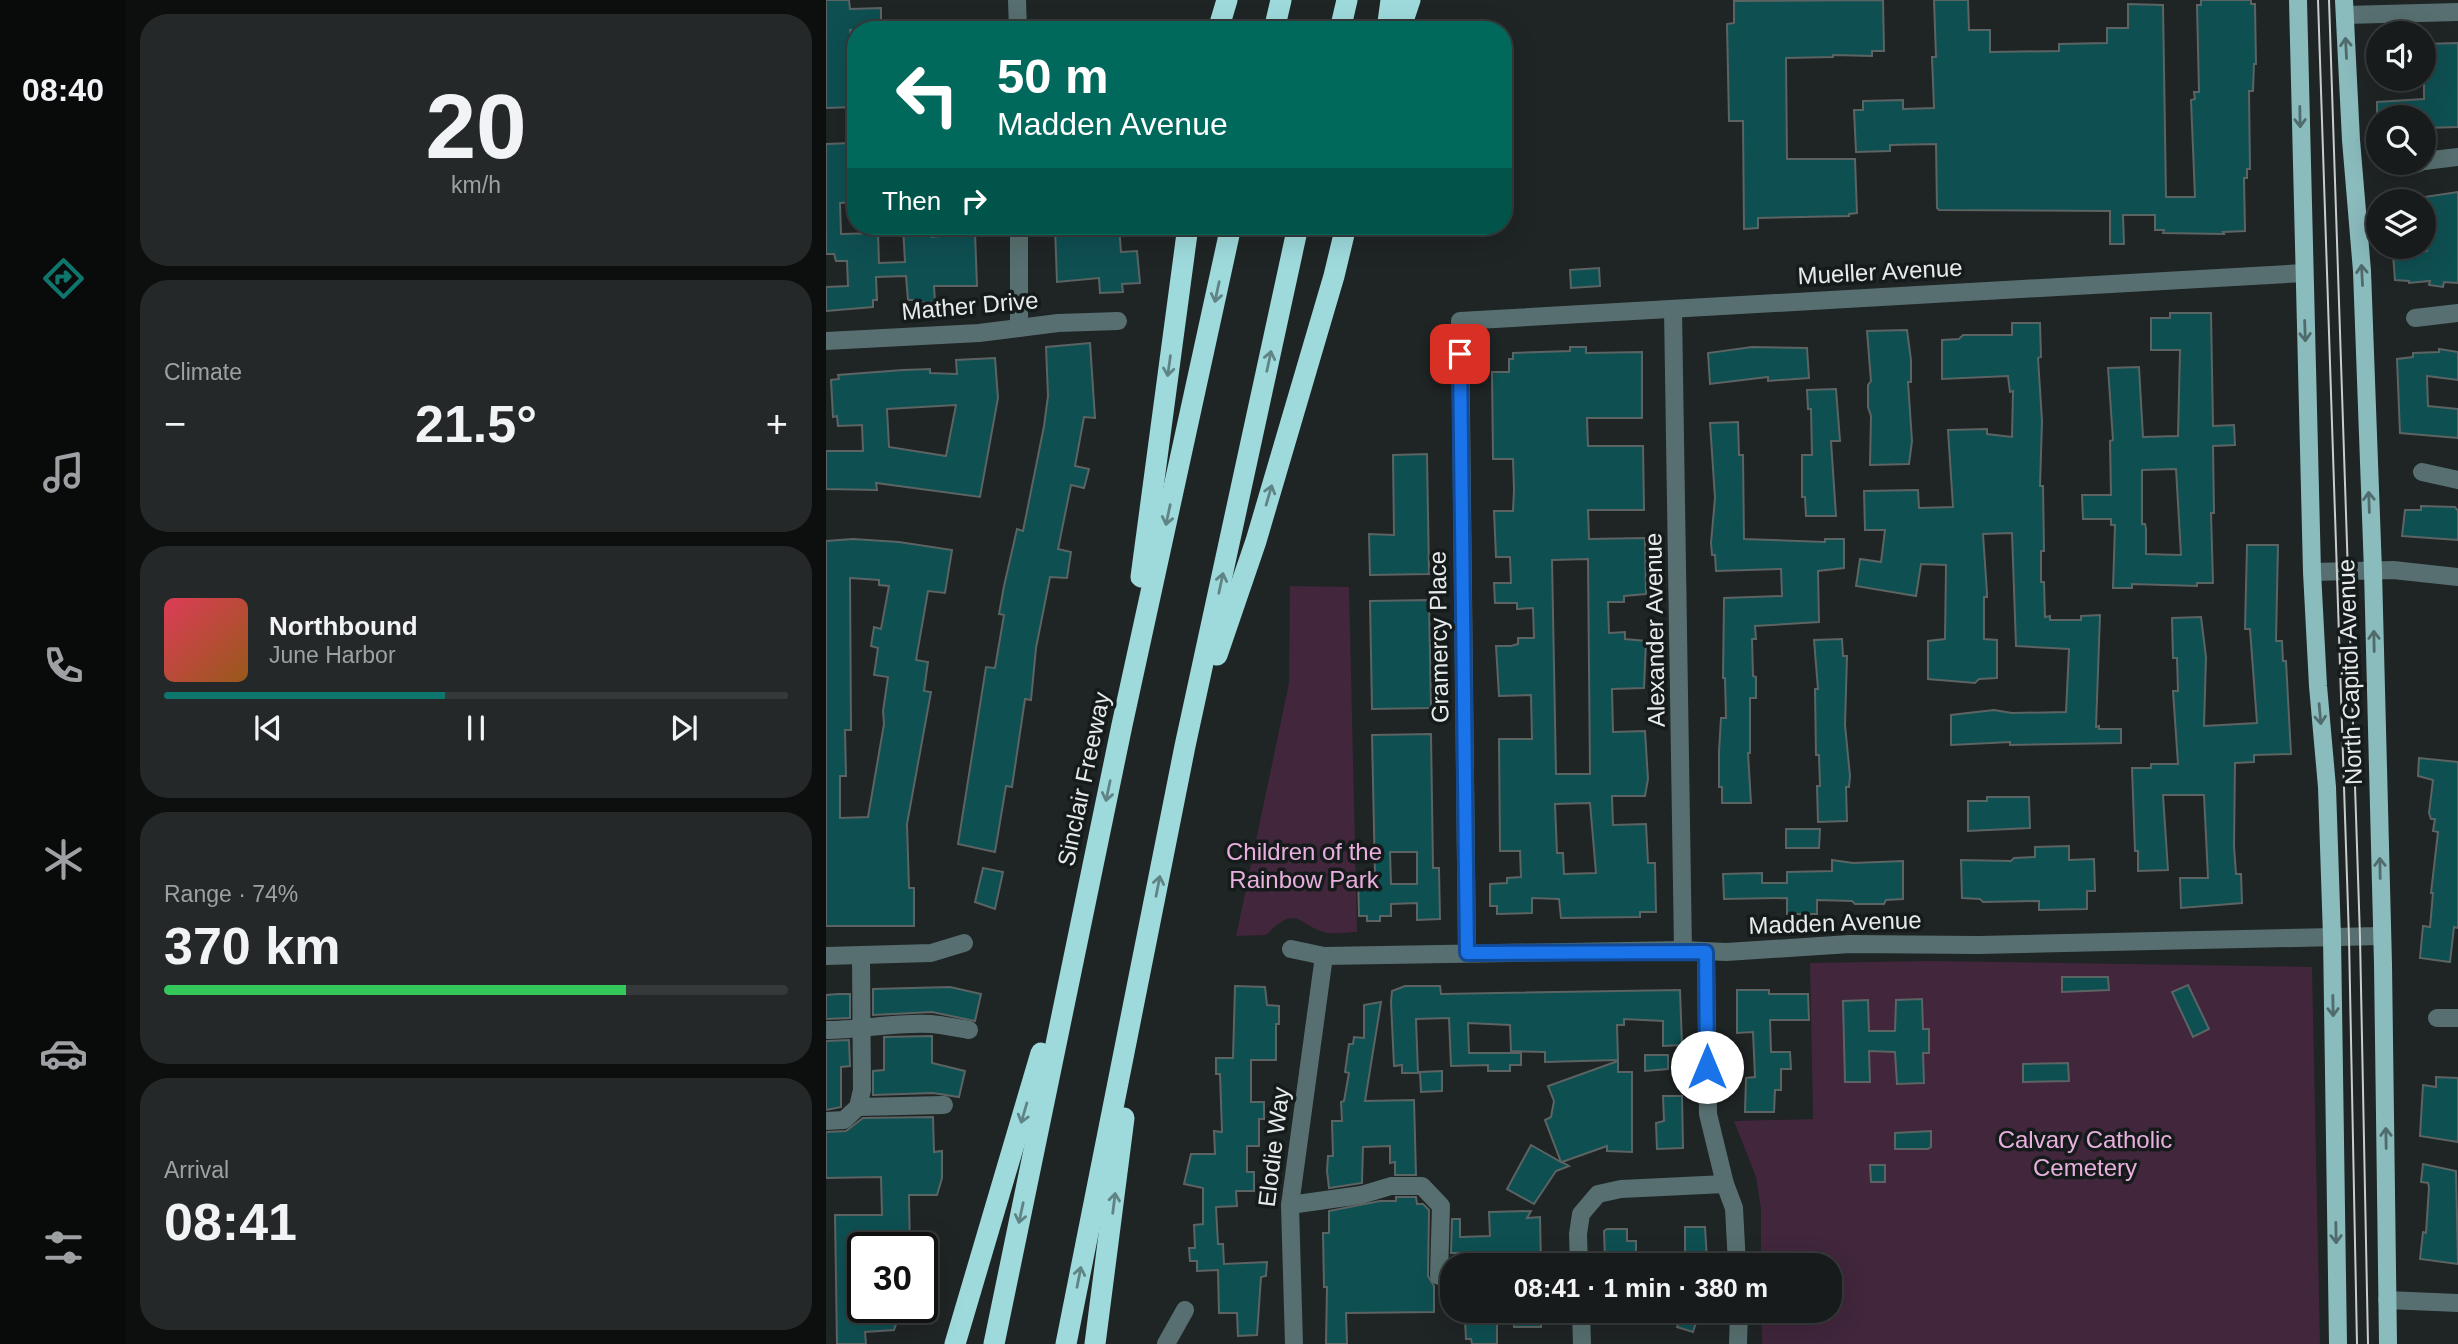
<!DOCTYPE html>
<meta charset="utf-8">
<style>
:root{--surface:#171b1b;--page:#242828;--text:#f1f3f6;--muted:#9ea1a3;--line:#36393a;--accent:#0f766e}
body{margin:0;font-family:Helvetica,sans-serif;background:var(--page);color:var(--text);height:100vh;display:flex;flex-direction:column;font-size:26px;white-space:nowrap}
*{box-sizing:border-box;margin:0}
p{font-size:23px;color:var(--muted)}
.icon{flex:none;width:38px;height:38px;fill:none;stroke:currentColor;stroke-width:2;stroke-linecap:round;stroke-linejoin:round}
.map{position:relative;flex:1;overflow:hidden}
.details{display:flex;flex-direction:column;gap:14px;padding:14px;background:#0d0f0f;width:700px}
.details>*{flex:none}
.banner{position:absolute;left:21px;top:21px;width:665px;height:214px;border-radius:28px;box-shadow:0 7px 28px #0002,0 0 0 2px var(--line);background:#00695c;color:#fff;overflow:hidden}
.tools{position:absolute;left:1540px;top:21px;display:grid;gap:14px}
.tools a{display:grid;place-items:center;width:70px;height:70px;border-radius:50%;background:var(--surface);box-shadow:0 7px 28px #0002,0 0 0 2px var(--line);font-size:35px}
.speed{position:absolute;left:21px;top:1232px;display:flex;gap:14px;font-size:35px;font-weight:700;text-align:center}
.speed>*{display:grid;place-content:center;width:91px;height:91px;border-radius:50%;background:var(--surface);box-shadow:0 7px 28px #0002,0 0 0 2px var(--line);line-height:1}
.speed .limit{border:4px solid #111;border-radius:10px;background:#fff;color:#111}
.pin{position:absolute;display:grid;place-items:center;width:60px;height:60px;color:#fff;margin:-30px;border-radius:14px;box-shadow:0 4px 10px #0006}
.me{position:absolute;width:77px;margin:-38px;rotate:0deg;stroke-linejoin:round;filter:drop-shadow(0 0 5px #0008)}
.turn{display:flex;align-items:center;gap:24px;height:147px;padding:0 35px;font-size:32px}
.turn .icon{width:91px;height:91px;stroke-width:2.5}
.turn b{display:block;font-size:49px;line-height:60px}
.then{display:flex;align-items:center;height:66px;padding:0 35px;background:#0003;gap:14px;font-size:26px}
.big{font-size:52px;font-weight:700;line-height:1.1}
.details .widget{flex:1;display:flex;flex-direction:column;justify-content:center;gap:10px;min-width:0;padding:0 24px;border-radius:28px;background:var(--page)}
.details .dial{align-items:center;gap:0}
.dial b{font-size:91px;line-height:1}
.song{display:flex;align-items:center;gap:21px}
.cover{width:84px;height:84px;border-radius:10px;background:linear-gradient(135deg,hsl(350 70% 55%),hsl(30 70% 35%))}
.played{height:7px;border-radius:4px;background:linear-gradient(90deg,var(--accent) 45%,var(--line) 45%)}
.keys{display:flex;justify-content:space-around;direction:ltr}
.heat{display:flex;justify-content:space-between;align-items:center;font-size:38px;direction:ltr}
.charge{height:10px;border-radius:5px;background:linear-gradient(90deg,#34c759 74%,var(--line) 0)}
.trip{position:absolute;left:614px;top:1253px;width:402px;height:70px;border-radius:28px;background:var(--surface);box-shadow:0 7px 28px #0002,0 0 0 2px var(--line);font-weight:700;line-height:70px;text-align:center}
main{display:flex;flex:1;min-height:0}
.dock{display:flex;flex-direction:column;width:126px;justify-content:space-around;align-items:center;background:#090b0b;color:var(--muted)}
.dock .icon{width:49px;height:49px}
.dock .active{color:var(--accent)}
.dock b{font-size:32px;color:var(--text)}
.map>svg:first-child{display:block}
</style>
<main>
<nav class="dock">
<b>08:40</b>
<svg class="icon active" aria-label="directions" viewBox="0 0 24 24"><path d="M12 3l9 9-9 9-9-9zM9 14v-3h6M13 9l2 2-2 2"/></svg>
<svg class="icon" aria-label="music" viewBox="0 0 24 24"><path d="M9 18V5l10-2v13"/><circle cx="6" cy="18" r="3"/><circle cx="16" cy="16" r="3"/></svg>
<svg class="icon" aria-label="phone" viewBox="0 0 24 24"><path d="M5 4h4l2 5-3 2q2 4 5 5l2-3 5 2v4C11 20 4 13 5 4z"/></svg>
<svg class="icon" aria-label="climate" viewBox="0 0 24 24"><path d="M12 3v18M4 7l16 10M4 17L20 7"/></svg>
<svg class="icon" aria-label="car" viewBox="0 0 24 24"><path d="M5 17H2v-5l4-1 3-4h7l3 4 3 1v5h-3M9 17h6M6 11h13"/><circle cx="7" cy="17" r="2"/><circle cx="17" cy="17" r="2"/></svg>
<svg class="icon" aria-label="filters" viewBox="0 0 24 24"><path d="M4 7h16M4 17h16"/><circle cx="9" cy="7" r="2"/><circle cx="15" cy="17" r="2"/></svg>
</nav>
<section class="details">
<div class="widget dial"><b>20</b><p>km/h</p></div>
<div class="widget"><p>Climate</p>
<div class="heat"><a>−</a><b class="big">21.5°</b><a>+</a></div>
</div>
<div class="widget">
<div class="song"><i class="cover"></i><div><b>Northbound</b><p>June Harbor</p></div></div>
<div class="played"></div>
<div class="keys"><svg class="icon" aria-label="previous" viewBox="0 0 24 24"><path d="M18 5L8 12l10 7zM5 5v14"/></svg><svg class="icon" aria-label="pause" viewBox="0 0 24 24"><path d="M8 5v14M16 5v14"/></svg><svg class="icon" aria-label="next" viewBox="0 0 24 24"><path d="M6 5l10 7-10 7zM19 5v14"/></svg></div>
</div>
<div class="widget"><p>Range · 74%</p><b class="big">370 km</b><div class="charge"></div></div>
<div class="widget"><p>Arrival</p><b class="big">08:41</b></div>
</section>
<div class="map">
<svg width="1632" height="1344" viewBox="0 0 1632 1344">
<rect width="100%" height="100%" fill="#1f2424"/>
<!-- green -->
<g fill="#41263c">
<path d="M464 586 523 587 531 932C521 932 507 935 498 932 469 923 472 904 440 935L410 936 463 683Z"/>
<path d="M1105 961 1486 967 1494 1344H936V1311H1004V1265H935V1209L930 1177 908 1121 987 1119 984 963Z"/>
</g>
<!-- building -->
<g fill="#0e4f52" stroke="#5c6363" stroke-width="2" fill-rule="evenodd">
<path d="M0 0H23L24 9 55 8V30H24L30 107 0 108Z"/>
<path d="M1057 0 1058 51H1046V56L1007 55V57L960 58 961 159H1029L1031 213 1023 214V216L932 218V228L918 229 917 121H903L901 24 908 23V1Z"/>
<path d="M1108 0H1142L1143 30H1164V52L1233 51V44L1281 43V28H1302V4L1337 5 1340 197H1369L1365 100 1369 99 1368 92H1373L1371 5H1375V0H1425V4H1429L1430 64H1428L1427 91H1423L1424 169H1421V178H1418L1419 231 1397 232 1398 234 1337 233 1338 230H1329V215H1297L1298 244H1284V211L1113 210 1111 208 1110 144 1064 145V151L1030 152 1028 110H1037V101L1077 100V109L1108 108 1106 57H1110Z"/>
<path d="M1632 43V127L1598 128V117H1551V102L1598 99V44Z"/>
<path d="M25 143 30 145V202L14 203 15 234 52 233 53 263 79 262 77 226H106V237L149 232 151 286H108L109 302 88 303V300H82L80 276 50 277 51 300H47V307L0 311V287L22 286 21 261H10L8 254H0V144Z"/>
<path d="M1632 192V283L1618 282 1617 287 1603 285 1604 281 1583 283V281L1569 280 1567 255 1601 251 1598 197Z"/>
<path d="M293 226 295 252 311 251 314 283 296 284 297 292 274 293 273 278 231 282 229 228Z"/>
<path d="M773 268 774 286 745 288 744 270Z"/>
<path d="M1344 313H1385L1387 426 1408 425 1409 445 1387 446 1388 513H1385L1387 583H1371V586L1306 584V588H1287L1289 525H1285V519H1257L1256 495H1285L1284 441 1287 440 1282 368 1313 367 1317 437 1352 436 1354 350H1325V318H1344ZM1350 469 1355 555 1320 554V529L1319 524H1316V470Z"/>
<path d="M1186 323H1214L1215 357 1212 358 1216 421 1214 486H1217L1218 551H1215V582H1218L1219 617 1224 616V620H1255V616L1274 615 1270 727 1273 726V729H1295V743L1184 745V742L1125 745V715L1168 710 1186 713 1240 712 1243 649 1190 646 1186 533 1157 534 1161 593V597H1158V639L1171 640V678L1153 679 1149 683 1102 679V641L1119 639 1120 565 1095 564 1090 596 1030 586 1034 559 1055 562 1059 530H1039L1038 491 1092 490 1093 508 1127 507 1122 430 1161 429V434L1186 437 1187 391 1184 392 1182 376 1116 379V340L1133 339 1137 335H1186Z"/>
<path d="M1081 330 1085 360V382H1082L1086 441 1083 464 1044 465 1045 416 1042 407V385L1045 381 1041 331Z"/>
<path d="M264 343 269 418 258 417 249 466 263 469 258 488 245 485 232 549 245 552 241 578 224 577 210 648 205 700 199 699 186 787 180 786 169 852 132 844 160 667 169 668 178 615 173 614 178 586 191 529 197 531 218 426 222 396 220 347Z"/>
<path d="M744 347H760V353L816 352V418H761L762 446H817L818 510H762L763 539 819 538 820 594 798 596V602H782L783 633 799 632V639L820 641 818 688 786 689 787 732 819 731 822 779 819 796H786L787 825 820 824 822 863H829L830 912H814V917L735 918 733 899 706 898V913L671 914V906H664V884L681 883V878L695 877 694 851H674L673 739H706L705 695 673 696 670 646H685L692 644V638H708L707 608 691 609V603H669L668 583H685L684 557H670L668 511H687L688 490 687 459H667L666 372H683V359H687V353L744 351ZM762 559 764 774H730L726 560ZM764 803 770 873 738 874 737 853H731L729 804Z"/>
<path d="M926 347 981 348 983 378 942 381V377L884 384 882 353Z"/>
<path d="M1613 349 1632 352V380L1601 376 1602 406 1632 409V438L1574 433 1571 359 1587 357V353L1613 352Z"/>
<path d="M169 358 172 398 154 497 50 483 51 490 0 489V451H37L36 425 12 426 11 416 7 417 5 380 13 379 12 375 77 370 104 369V373L131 374 130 360ZM130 405 120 456 63 447 61 409Z"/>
<path d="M1010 389 1014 441H1005L1010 516H980L979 497H976V455H986L985 409H982L981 390Z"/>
<path d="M912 422 913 455H917L918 539 999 542V539H1018V568L992 571 993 622 929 626 930 639H926L927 676 930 677V698H924V753H922L925 803H896V787H893V752L895 718H900L899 678H897L898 598 956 596 955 569 890 571 889 555H886L885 543 889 498 884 423Z"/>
<path d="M601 454 603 574 544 575 543 534 568 535 567 455Z"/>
<path d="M1595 506 1629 507 1632 511V540L1576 536 1579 510H1595Z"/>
<path d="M27 539 73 542 126 550 119 593 102 591 90 660 102 662 98 691 105 692 81 824 83 888H88V926H0V541ZM24 578 53 580V585L63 586 55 629 48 627 45 646 52 648 48 675 62 677 57 711 58 724 42 817 14 818V776H20L19 730H25Z"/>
<path d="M1421 545H1452L1450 641H1456L1457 661H1460L1465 754 1428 755V762L1409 763 1408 846 1410 874H1415L1416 903 1355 908 1354 878H1382L1378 795H1337L1342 870 1312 871V851H1309L1306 768H1325V764H1352L1347 691H1352L1351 658H1347L1346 618 1375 617 1380 657 1378 726 1431 723 1424 629H1419Z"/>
<path d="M603 600 605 708 546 709 544 601Z"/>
<path d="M1016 639 1017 656H1021L1019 725 1024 776 1023 787H1020L1021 821 992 822 991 786H994L993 755H990L989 689H992L988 640Z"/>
<path d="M605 734 607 868H613L614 919 591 920V903L565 904V916H554V921H541V916H533L532 876H549L546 735ZM564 852H591V884H565Z"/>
<path d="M1593 758 1632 762V928L1628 927 1624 962 1594 958 1597 926 1604 927 1607 893H1605L1612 832 1607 831 1609 819H1605L1603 813 1607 780 1592 776Z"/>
<path d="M1161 797H1203L1204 828 1142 831V801H1161Z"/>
<path d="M960 829H994L993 848H960Z"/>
<path d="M1243 846V860L1268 859 1269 891H1261V909L1213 910V901L1157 902 1154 899 1136 898 1135 860 1185 861 1188 858 1209 857V847Z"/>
<path d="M1006 860 1027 863 1077 861V899L1060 900 1058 904H1029L1026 901 991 900V914H961V898L898 899 897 874 936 873V883H961V872L1006 871Z"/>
<path d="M157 868 177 872 169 909 149 902Z"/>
<path d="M1236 977H1282L1283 990 1236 992Z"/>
<path d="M1362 985 1383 1029 1367 1037 1346 992Z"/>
<path d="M409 986 439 987 441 1005 453 1006V1024H450V1060H425V1102H438V1119H433V1146H421V1172H428V1191H410L411 1206 390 1207 392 1244H397L398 1264 441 1262 440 1276 435 1277 431 1335 412 1336 411 1313H393L392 1270 371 1271V1261H364L363 1248H369L368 1225 377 1224V1188L358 1184 365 1154H389L388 1131 396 1132 394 1074H390V1058H407Z"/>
<path d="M579 986H614L615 994 854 990 856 1045 837 1046V1021L798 1019V1025H791L792 1060 719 1062V1052L685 1051 684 1025 642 1023 643 1053H695V1065H684V1071H662V1065L625 1066 623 1018 590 1019 592 1073H576V1065L568 1066 565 1002 566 991Z"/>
<path d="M124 987 155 994 149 1021 106 1012 47 1015V989Z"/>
<path d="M911 990H943V994H982L983 1020H944L945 1052H964L965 1069H955V1090H949L948 1112H919L920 1078 929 1077 927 1032 911 1033Z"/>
<path d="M12 994H24V1018L0 1019V995Z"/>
<path d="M1096 999 1097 1029H1103V1053H1097L1098 1083 1071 1084 1069 1052 1043 1051 1044 1082H1019L1017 1001 1042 1000 1043 1031H1069L1070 1000Z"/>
<path d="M555 1002 539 1101 588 1100 590 1175H569V1162L564 1163V1146L537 1147 536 1183 503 1188 501 1171 502 1156H507L506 1121H516L515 1102 518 1101 523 1073 519 1072 523 1044H527L528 1037 538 1038V1005Z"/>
<path d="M106 1036V1063L139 1071 133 1097 107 1093 47 1095V1071L58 1070V1037Z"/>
<path d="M23 1040 24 1066 15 1067V1107L0 1110V1041Z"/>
<path d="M819 1055H842V1069L819 1071Z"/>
<path d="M792 1061V1072H806V1152L781 1151V1146L736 1162 743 1166 730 1171 708 1204 681 1189 705 1145 735 1162 719 1120 725 1117 728 1101 722 1086Z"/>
<path d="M1242 1063 1243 1081 1197 1082V1064Z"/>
<path d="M616 1071V1091L595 1092 594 1072Z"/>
<path d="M1610 1077 1632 1078V1142L1594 1136 1597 1085 1610 1087Z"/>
<path d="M837 1096H856L857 1148 831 1149 830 1123 838 1121Z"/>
<path d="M107 1117 108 1152 116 1151V1178L111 1195H83L84 1248H37V1307H76L68 1330 39 1332 40 1344H11L9 1215H56L55 1177 0 1178V1132L20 1131 37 1118Z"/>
<path d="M1105 1131V1147L1102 1149H1069V1133Z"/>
<path d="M1597 1164 1630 1171 1632 1264 1594 1259 1597 1232 1600 1233 1603 1187 1602 1183 1595 1182Z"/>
<path d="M1044 1165H1059V1182H1045Z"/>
<path d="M570 1197H590L591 1204H597L603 1210 602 1276 608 1286V1312L520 1313 521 1344H500L501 1287H498L497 1233H503V1211L554 1201H570Z"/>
<path d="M705 1211 701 1218 714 1217 715 1265H649L648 1253H625L626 1219H634V1237L664 1236 663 1212Z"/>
<path d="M859 1227H879L881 1259H876V1265H859Z"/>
<path d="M781 1229H801V1241H810V1265H784V1260H779L778 1231Z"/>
<rect x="688" y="1311" width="27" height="16"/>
<path d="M857 1311 872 1316 867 1332 851 1327Z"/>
<path d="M639 1320H671V1344H646L645 1339H640Z"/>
</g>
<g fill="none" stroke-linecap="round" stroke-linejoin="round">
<!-- minor -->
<g stroke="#576f70" stroke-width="18">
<path d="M191 0 192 30"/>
<path d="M1519 15 1632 12"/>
<path d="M1598 161 1632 157"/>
<path d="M1579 167 1593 163"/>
<path d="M193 226V328"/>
<path d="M847 310 857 950"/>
<path d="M1589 318 1632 313"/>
<path d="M0 341 153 333 232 323 292 321"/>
<path d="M1596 472 1632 480"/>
<path d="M1486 572 1567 570 1632 577"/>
<path d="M465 949 498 956 857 950 900 952 1024 944 1153 945 1555 936"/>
<path d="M880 952 882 1114 899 1184 908 1208 911 1265"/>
<path d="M641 953 634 321 1478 273"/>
<path d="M0 956 105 953 138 943"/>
<path d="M1611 1018H1632"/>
<path d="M0 1030C35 1030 69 1022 105 1024 117 1025 131 1028 143 1030"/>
<path d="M32 1107 118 1105"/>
<path d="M0 1121 18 1120 32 1107 36 1090 35 956"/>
<path d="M464 1205 535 1195 565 1186H596L615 1206 613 1276"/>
<path d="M753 1265 752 1234 755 1214 772 1194 795 1189 899 1184"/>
<path d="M1561 1300 1632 1303"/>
<path d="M755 1311 756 1344"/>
<path d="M340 1344 359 1310"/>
<path d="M468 1344 464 1205 498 956"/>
<path d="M912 1344 913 1311"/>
</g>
<!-- primary -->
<g stroke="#8abbbd" stroke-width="18">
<path d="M1472 0 1486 572 1492 686 1501 787 1506 937 1512 1344"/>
<path d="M1518 0 1525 140 1536 271 1547 571 1557 964 1562 1344"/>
</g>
<!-- motorway -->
<g stroke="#9edadc" stroke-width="21">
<path d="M392 30 401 0"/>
<path d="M448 30 455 0"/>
<path d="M514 30 521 0"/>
<path d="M561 30 565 0"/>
<path d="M574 30 584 0"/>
<path d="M315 577 362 226"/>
<path d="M391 655 430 541 508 276 520 226"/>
<path d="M129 1344 215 1053"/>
<path d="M168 1344 296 725 405 226"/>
<path d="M240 1344 359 746 472 226"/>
<path d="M269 1344 298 1118"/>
</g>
<!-- tram -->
<g stroke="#c8cccc" stroke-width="2">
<path d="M1492 0 1523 938 1531 1344"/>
<path d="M1503 0 1534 937 1542 1344"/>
</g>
</g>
<!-- one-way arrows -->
<defs><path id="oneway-shaft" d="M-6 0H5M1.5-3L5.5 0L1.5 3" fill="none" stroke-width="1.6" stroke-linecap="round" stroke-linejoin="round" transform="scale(1.75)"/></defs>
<g stroke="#506b6c">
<use href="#oneway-shaft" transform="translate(1520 48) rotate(-93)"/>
<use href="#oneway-shaft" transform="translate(1474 117) rotate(89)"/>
<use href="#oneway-shaft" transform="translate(1536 275) rotate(-93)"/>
<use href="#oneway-shaft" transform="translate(1479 331) rotate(88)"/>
<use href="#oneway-shaft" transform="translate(1543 502) rotate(-92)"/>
<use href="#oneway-shaft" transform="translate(1548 641) rotate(-91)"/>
<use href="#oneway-shaft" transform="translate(1494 714) rotate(85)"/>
<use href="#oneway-shaft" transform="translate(1554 868) rotate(-91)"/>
<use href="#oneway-shaft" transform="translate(1507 1006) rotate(89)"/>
<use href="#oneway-shaft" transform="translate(1560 1138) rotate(-91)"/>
<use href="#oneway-shaft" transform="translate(1510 1233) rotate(89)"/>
</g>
<g stroke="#608485">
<use href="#oneway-shaft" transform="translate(391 292) rotate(102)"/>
<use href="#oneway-shaft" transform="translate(443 361) rotate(-78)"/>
<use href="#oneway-shaft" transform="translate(343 366) rotate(98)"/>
<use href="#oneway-shaft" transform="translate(443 495) rotate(-74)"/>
<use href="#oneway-shaft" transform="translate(342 515) rotate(102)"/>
<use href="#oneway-shaft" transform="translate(395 583) rotate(-78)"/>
<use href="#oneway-shaft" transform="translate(282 791) rotate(102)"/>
<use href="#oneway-shaft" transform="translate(332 886) rotate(-79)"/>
<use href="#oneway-shaft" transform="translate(198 1113) rotate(106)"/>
<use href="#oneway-shaft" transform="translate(288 1203) rotate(-83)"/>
<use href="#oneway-shaft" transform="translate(195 1213) rotate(102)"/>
<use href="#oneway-shaft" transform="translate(253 1277) rotate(-79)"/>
</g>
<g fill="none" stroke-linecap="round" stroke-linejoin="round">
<defs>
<path id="route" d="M634 354 641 953 880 952 881 1067"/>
</defs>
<!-- route casing -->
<use href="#route" stroke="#114b97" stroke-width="18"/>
<!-- route -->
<use href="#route" stroke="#1a73e8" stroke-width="12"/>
</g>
<g text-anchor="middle" stroke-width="7" stroke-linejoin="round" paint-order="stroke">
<!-- street labels -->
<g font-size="24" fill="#e6eaea" stroke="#151b1b">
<text transform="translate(1054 272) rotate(-3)" y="8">Mueller Avenue</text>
<text transform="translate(144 306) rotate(-5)" y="8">Mather Drive</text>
<text transform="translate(829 630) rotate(-91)" y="8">Alexander Avenue</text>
<text transform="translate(613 637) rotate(-91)" y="8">Gramercy Place</text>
<text transform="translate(1524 672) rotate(-92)" y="8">North Capitol Avenue</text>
<text transform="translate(258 779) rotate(-78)" y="8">Sinclair Freeway</text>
<text transform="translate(1009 923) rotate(-2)" y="8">Madden Avenue</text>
<text transform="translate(448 1147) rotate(-83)" y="8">Elodie Way</text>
</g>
<!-- park labels -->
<g font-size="24" fill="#e9afde" stroke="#151b1b">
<text x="478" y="860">Children of the<tspan x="478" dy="28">Rainbow Park</tspan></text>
<text x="1259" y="1148">Calvary Catholic<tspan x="1259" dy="28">Cemetery</tspan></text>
</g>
</g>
</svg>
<div class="tools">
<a><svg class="icon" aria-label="sound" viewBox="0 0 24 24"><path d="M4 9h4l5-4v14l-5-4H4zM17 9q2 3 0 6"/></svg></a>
<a><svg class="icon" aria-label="search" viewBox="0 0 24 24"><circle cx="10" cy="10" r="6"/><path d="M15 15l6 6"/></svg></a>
<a><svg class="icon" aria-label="layers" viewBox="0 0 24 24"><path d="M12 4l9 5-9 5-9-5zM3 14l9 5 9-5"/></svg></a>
</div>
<div class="speed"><div class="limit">30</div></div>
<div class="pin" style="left:634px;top:354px;background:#d93025"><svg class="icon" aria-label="arrive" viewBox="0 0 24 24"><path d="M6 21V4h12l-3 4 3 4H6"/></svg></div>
<svg class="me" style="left:881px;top:1067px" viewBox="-20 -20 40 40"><circle r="19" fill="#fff"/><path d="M0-13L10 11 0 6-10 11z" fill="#1a73e8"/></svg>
<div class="trip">08:41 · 1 min · 380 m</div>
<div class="banner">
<div class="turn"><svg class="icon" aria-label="left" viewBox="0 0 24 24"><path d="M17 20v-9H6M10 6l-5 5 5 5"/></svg><div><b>50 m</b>Madden Avenue</div></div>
<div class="then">Then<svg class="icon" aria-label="right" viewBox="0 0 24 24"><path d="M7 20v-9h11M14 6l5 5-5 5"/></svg></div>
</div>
</div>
</main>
